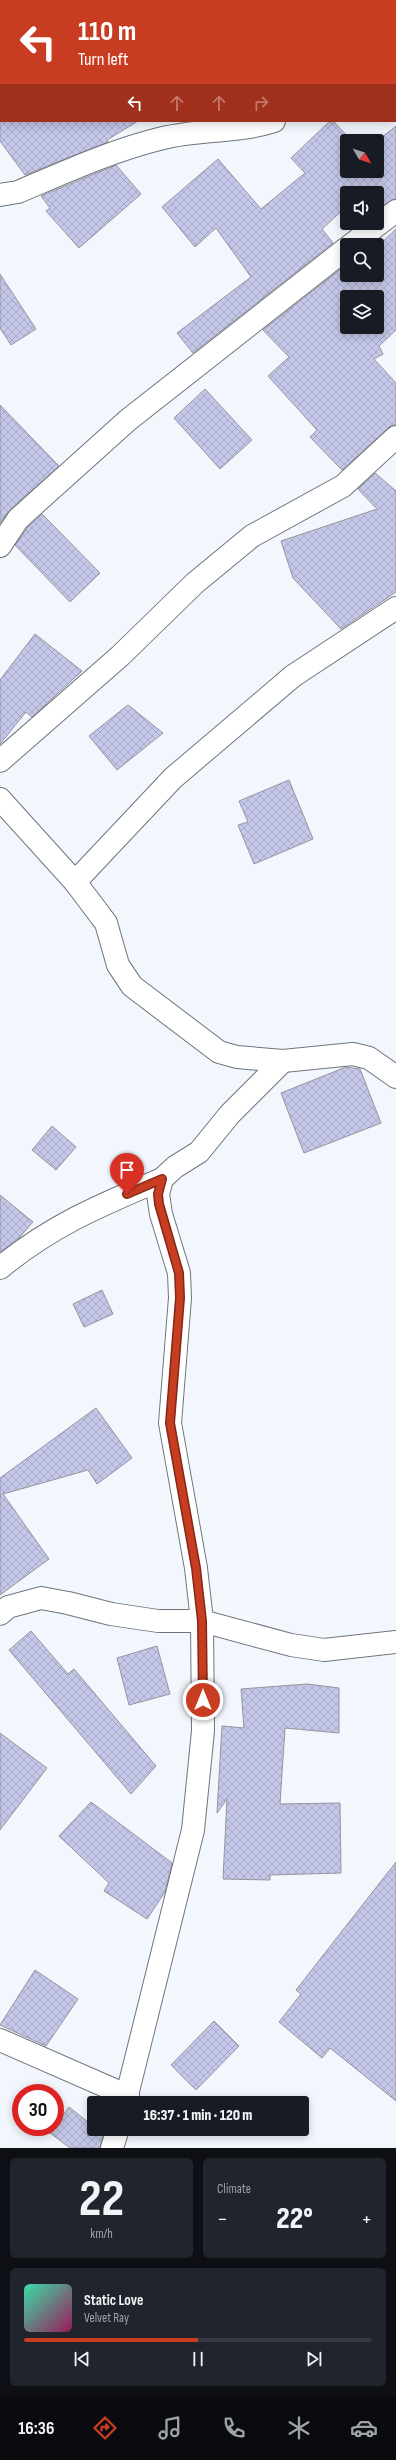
<!DOCTYPE html>
<meta charset="utf-8">
<style>
:root{--surface:#171b24;--page:#20242c;--text:#f1f3f6;--muted:#9ea1a6;--line:#363941;--accent:#c83d22}
body{margin:0;font-family:"Sofia Sans Condensed",sans-serif;background:var(--page);color:var(--text);height:100vh;display:flex;flex-direction:column;font-size:15px;white-space:nowrap}
*{box-sizing:border-box;margin:0}
p{font-size:13px;color:var(--muted)}
.icon{flex:none;width:22px;height:22px;fill:none;stroke:currentColor;stroke-width:2;stroke-linecap:round;stroke-linejoin:round}
.map{position:relative;height:2148px;overflow:hidden}
.drawer{display:flex;flex-direction:column;gap:10px;padding:10px;background:#0d0f14;flex:1}
.drawer>*{flex:none}
.guide{position:absolute;left:0px;top:0px;width:396px;height:122px;box-shadow:0 2px 10px #0003;background:#c83d22;color:#fff;overflow:hidden}
.needle{width:26px;rotate:129deg}
.controls{position:absolute;left:340px;top:134px;display:grid;gap:8px}
.controls a{display:grid;place-items:center;width:44px;height:44px;border-radius:4px;background:var(--surface);box-shadow:0 2px 10px #0003;font-size:20px}
.speed{position:absolute;left:12px;top:2084px;display:flex;gap:8px;font-size:20px;font-weight:700;text-align:center}
.speed>*{display:grid;place-content:center;width:52px;height:52px;border-radius:50%;background:var(--surface);box-shadow:0 2px 10px #0003;line-height:1}
.speed .limit{border:6px solid #d22;background:#fff;color:#111}
.pin{position:absolute;display:grid;place-items:center;width:34px;height:34px;color:#fff;margin:-41px -17px;border-radius:50% 50% 50% 0;rotate:-45deg;box-shadow:0 0 4px #0007}
.pin .icon{rotate:45deg}
.me{position:absolute;width:44px;margin:-22px;rotate:0deg;stroke-linejoin:round;filter:drop-shadow(0 0 3px #0008)}
.turn{display:flex;align-items:center;gap:14px;height:84px;padding:0 12px;font-size:18px}
.turn .icon{width:52px;height:52px;stroke-width:2.5}
.turn b{display:block;font-size:28px;line-height:34px}
.lanes{display:flex;align-items:center;height:38px;padding:0 12px;background:#0003;justify-content:center;gap:20px;direction:ltr}
.lanes .off{opacity:.35}
.big{font-size:30px;font-weight:800;line-height:1.1}
.drawer .widget{flex:1;display:flex;flex-direction:column;justify-content:center;gap:6px;min-width:0;padding:0 14px;border-radius:6px;background:var(--page)}
.drawer .dial{align-items:center;gap:0}
.dial b{font-size:52px;line-height:1}
.song{display:flex;align-items:center;gap:12px}
.cover{width:48px;height:48px;border-radius:6px;background:linear-gradient(135deg,hsl(160 70% 55%),hsl(330 70% 35%))}
.played{height:4px;border-radius:2px;background:linear-gradient(90deg,var(--accent) 50%,var(--line) 50%)}
.keys{display:flex;justify-content:space-around;direction:ltr}
.heat{display:flex;justify-content:space-between;align-items:center;font-size:22px;direction:ltr}
.drawer .tiles{flex:1;display:grid;gap:10px;grid-template-columns:1fr 1fr}
.widget:last-child{grid-column:span 2}
.trip{position:absolute;left:87px;top:2096px;width:222px;height:40px;border-radius:4px;background:var(--surface);box-shadow:0 2px 10px #0003;font-weight:800;line-height:40px;text-align:center}
.tabs{display:flex;height:64px;justify-content:space-around;align-items:center;background:#090b0e;color:var(--muted)}
.tabs .icon{width:28px;height:28px}
.tabs .selected{color:var(--accent)}
.tabs b{font-size:18px;color:var(--text)}
.map>svg:first-child{display:block}
</style>
<div class="map">
<svg width="396" height="2148" viewBox="0 0 396 2148">
<defs>
<pattern id="building-cross-hatch" width="8" height="8" patternUnits="userSpaceOnUse"><rect width="8" height="8" fill="#c4c7e8"/><path d="M0 0l8 8M0 8l8-8" fill="none" stroke="#a8aac7"/></pattern>
</defs>
<rect width="100%" height="100%" fill="#f2f7fe"/>
<!-- building -->
<g fill="url(#building-cross-hatch)" stroke="#94959d" fill-rule="evenodd">
<path d="M0 121H138L107 140 108 142 25 175 0 141Z"/>
<path d="M330 121H333L352 141H347V171H377V141L396 126V199L382 206 377 200V193H371L367 188 361 193H347V206L322 229 333 243 193 353 177 333 251 277 216 228 195 247 162 207 218 159 261 209 305 173 291 158Z"/>
<path d="M116 165 141 194 79 248 46 211 50 208 41 196Z"/>
<path d="M396 229V330L379 346 383 354 374 359 396 383V424L388 428 342 470 310 437 317 430 268 376 289 357 263 330 347 264V275H377V247ZM347 297H377V327H347Z"/>
<path d="M0 274 36 329 11 345 0 328Z"/>
<path d="M205 389 252 440 220 469 174 418Z"/>
<path d="M0 405 59 466 10 510 0 523Z"/>
<path d="M375 473 396 491V592L341 629 293 578 281 541 377 509 358 489Z"/>
<path d="M42 514 100 573 70 602 15 545 28 527Z"/>
<path d="M35 634 82 671 32 717 26 712 0 744V680Z"/>
<path d="M128 705 163 733 117 770 89 736Z"/>
<path d="M289 780 313 839 254 864 238 825 248 822 239 801Z"/>
<path d="M346 1067 360 1069 381 1123 304 1153 281 1093Z"/>
<path d="M52 1126 76 1147 56 1170 32 1150Z"/>
<path d="M0 1195 33 1222 19 1238 0 1252Z"/>
<path d="M102 1290 113 1314 84 1327 73 1304Z"/>
<path d="M96 1408 132 1458 97 1484 88 1470 3 1494 49 1559 0 1595V1478Z"/>
<path d="M31 1631 68 1674 74 1669 156 1766 131 1794 9 1650Z"/>
<path d="M157 1646 170 1694 129 1705 117 1658Z"/>
<path d="M307 1684 339 1688V1733L285 1728 280 1804 340 1803 341 1873 270 1875V1880L223 1879 227 1799 217 1813 222 1726 244 1728 241 1689Z"/>
<path d="M0 1733 47 1768 0 1830Z"/>
<path d="M91 1802 172 1863 165 1892 147 1919 104 1891 109 1883 59 1836Z"/>
<path d="M396 1862V2101L330 2048 322 2058 279 2022 301 1994 296 1990Z"/>
<path d="M35 1970 78 1999 46 2046 0 2025Z"/>
<path d="M214 2021 239 2046 196 2090 171 2065Z"/>
<path d="M69 2107 94 2127V2129L103 2134 100 2148H70L50 2133Z"/>
</g>
<g fill="none" stroke-linecap="round" stroke-linejoin="round">
<defs>
<g id="street">
<path d="M271 0 273 1"/>
<path d="M74 1 75 0"/>
<path d="M0 73 1 72"/>
<path d="M395 101 396 102"/>
<path d="M0 195 18 192C65 172 113 150 163 138 200 129 237 133 274 121"/>
<path d="M351 245 396 211"/>
<path d="M0 546 18 519 128 420 347 248"/>
<path d="M0 761 120 656 195 583 252 536 343 486 396 437"/>
<path d="M0 799 75 882 100 915 106 923 118 965 132 986 219 1052 237 1057 283 1061 353 1054 369 1058 396 1077"/>
<path d="M75 882 173 778 293 676 396 608"/>
<path d="M0 1268C52 1225 101 1205 162 1179"/>
<path d="M0 1614 8 1607 41 1598 68 1603 111 1614 158 1621H202L291 1645 324 1650 396 1642"/>
<path d="M0 2040 128 2096"/>
<path d="M125 2103 193 1830 203 1731 202 1621 196 1568 170 1423 180 1298 179 1273 161 1214 158 1194 162 1179 175 1167 199 1152 230 1114 283 1061"/>
<path d="M112 2148 118 2129"/>
</g>
</defs>
<!-- street casing -->
<use href="#street" stroke="#6f757c" stroke-width="24"/>
<!-- street -->
<use href="#street" stroke="#fff" stroke-width="22"/>
</g>
<g fill="none" stroke-linecap="round" stroke-linejoin="round">
<defs>
<path id="route" d="M127 1194 162 1179 158 1194 159 1204 179 1273 180 1298 170 1423 196 1568 202 1621 203 1700"/>
</defs>
<!-- route casing -->
<use href="#route" stroke="#822816" stroke-width="10"/>
<!-- route -->
<use href="#route" stroke="#c83d22" stroke-width="7"/>
</g>
</svg>
<div class="controls">
<a><svg class="needle" viewBox="-14 -14 28 28"><path d="M0-13l5 13h-10z" fill="#e53935"/><path d="M0 13l5-13h-10z" fill="#9ea1a6"/></svg></a>
<a><svg class="icon" aria-label="sound" viewBox="0 0 24 24"><path d="M4 9h4l5-4v14l-5-4H4zM17 9q2 3 0 6"/></svg></a>
<a><svg class="icon" aria-label="search" viewBox="0 0 24 24"><circle cx="10" cy="10" r="6"/><path d="M15 15l6 6"/></svg></a>
<a><svg class="icon" aria-label="layers" viewBox="0 0 24 24"><path d="M12 4l9 5-9 5-9-5zM3 14l9 5 9-5"/></svg></a>
</div>
<div class="speed"><div class="limit">30</div></div>
<div class="pin" style="left:127px;top:1194px;background:#d93025"><svg class="icon" aria-label="arrive" viewBox="0 0 24 24"><path d="M6 21V4h12l-3 4 3 4H6"/></svg></div>
<svg class="me" style="left:203px;top:1700px" viewBox="-20 -20 40 40"><circle r="17" fill="#c83d22" stroke="#fff" stroke-width="3"/><path d="M0-11L8 9 0 5-8 9z" fill="#fff"/></svg>
<div class="trip">16:37 · 1 min · 120 m</div>
<div class="guide">
<div class="turn"><svg class="icon" aria-label="left" viewBox="0 0 24 24"><path d="M17 20v-9H6M10 6l-5 5 5 5"/></svg><div><b>110 m</b>Turn left</div></div>
<div class="lanes"><svg class="icon" aria-label="left" viewBox="0 0 24 24"><path d="M17 20v-9H6M10 6l-5 5 5 5"/></svg><svg class="icon off" aria-label="ahead" viewBox="0 0 24 24"><path d="M12 20V5M6 11l6-6 6 6"/></svg><svg class="icon off" aria-label="ahead" viewBox="0 0 24 24"><path d="M12 20V5M6 11l6-6 6 6"/></svg><svg class="icon off" aria-label="right" viewBox="0 0 24 24"><path d="M7 20v-9h11M14 6l5 5-5 5"/></svg></div>
</div>
</div>
<section class="drawer">
<div class="tiles">
<div class="widget dial"><b>22</b><p>km/h</p></div>
<div class="widget"><p>Climate</p>
<div class="heat"><a>−</a><b class="big">22°</b><a>+</a></div>
</div>
<div class="widget">
<div class="song"><i class="cover"></i><div><b>Static Love</b><p>Velvet Ray</p></div></div>
<div class="played"></div>
<div class="keys"><svg class="icon" aria-label="previous" viewBox="0 0 24 24"><path d="M18 5L8 12l10 7zM5 5v14"/></svg><svg class="icon" aria-label="pause" viewBox="0 0 24 24"><path d="M8 5v14M16 5v14"/></svg><svg class="icon" aria-label="next" viewBox="0 0 24 24"><path d="M6 5l10 7-10 7zM19 5v14"/></svg></div>
</div>
</div>
</section>
<nav class="tabs">
<b>16:36</b>
<svg class="icon selected" aria-label="directions" viewBox="0 0 24 24"><path d="M12 3l9 9-9 9-9-9zM9 14v-3h6M13 9l2 2-2 2"/></svg>
<svg class="icon" aria-label="music" viewBox="0 0 24 24"><path d="M9 18V5l10-2v13"/><circle cx="6" cy="18" r="3"/><circle cx="16" cy="16" r="3"/></svg>
<svg class="icon" aria-label="phone" viewBox="0 0 24 24"><path d="M5 4h4l2 5-3 2q2 4 5 5l2-3 5 2v4C11 20 4 13 5 4z"/></svg>
<svg class="icon" aria-label="climate" viewBox="0 0 24 24"><path d="M12 3v18M4 7l16 10M4 17L20 7"/></svg>
<svg class="icon" aria-label="car" viewBox="0 0 24 24"><path d="M5 17H2v-5l4-1 3-4h7l3 4 3 1v5h-3M9 17h6M6 11h13"/><circle cx="7" cy="17" r="2"/><circle cx="17" cy="17" r="2"/></svg>
</nav>
